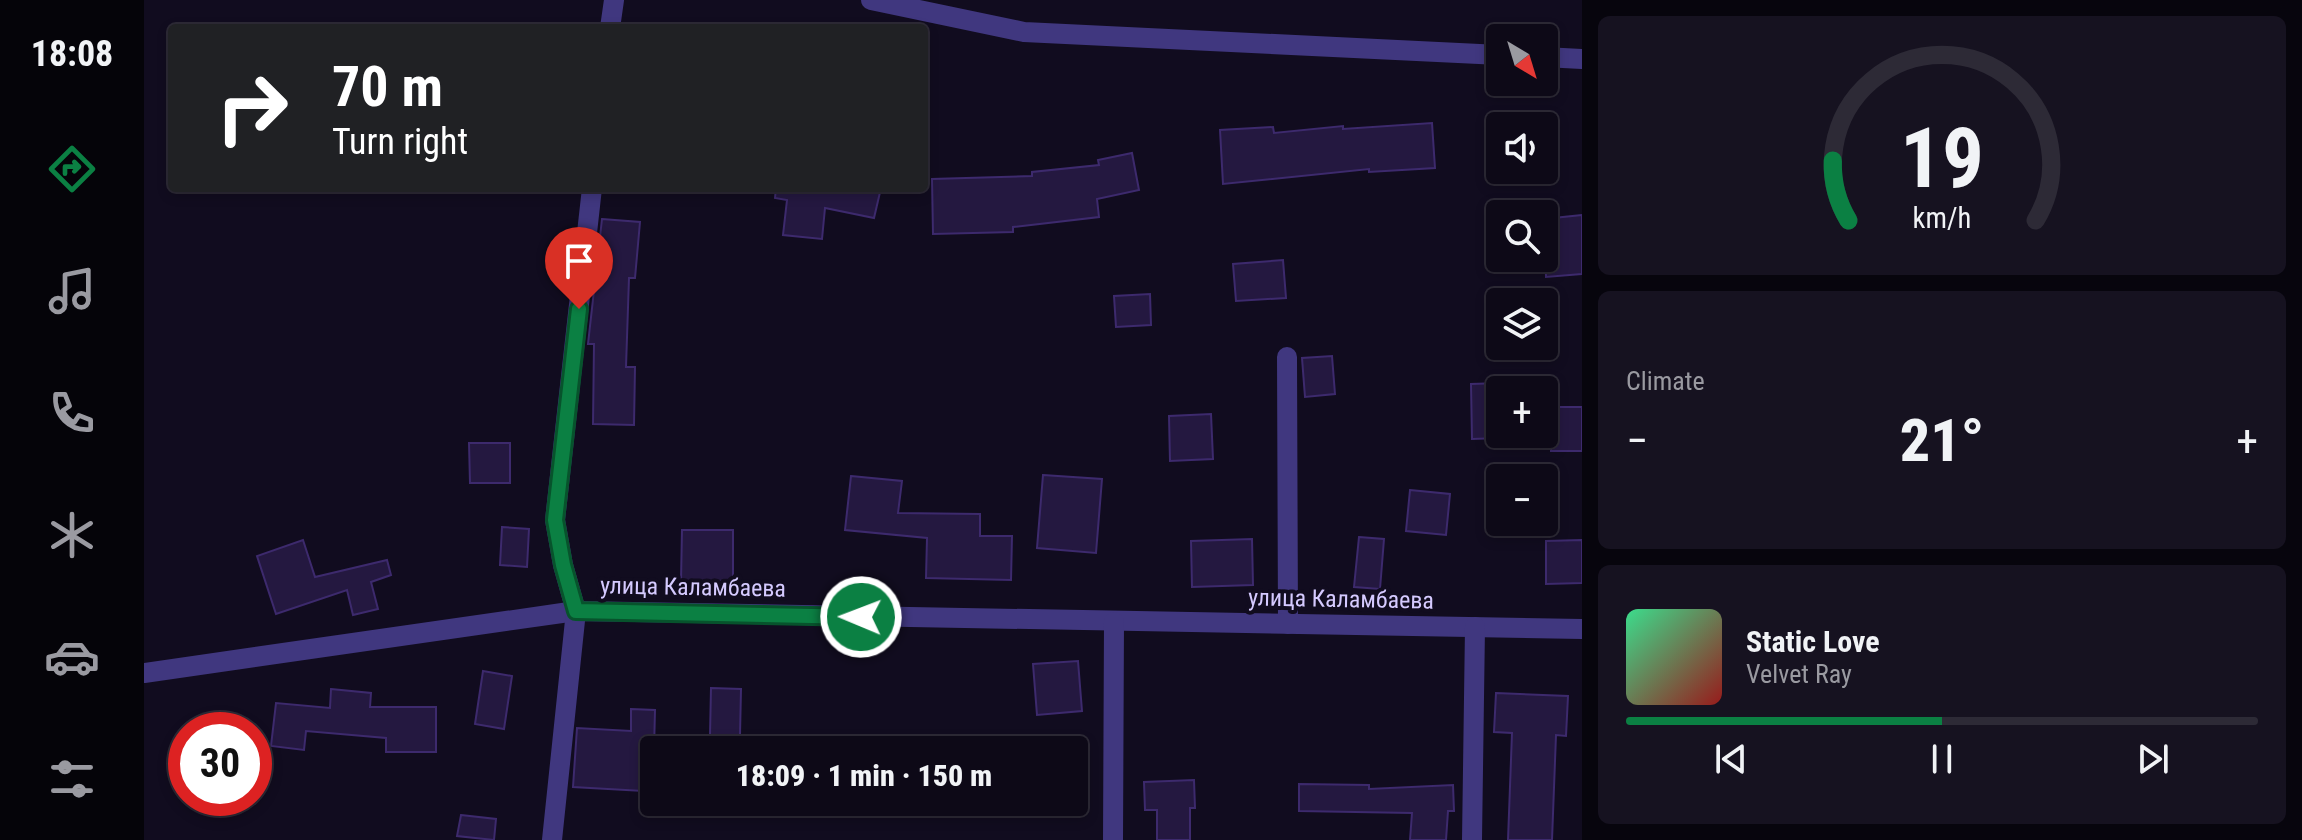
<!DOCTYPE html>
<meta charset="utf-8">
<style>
:root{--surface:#0d0917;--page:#161220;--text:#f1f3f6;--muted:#9a9aa1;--line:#2d2a36;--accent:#0b8043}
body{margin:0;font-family:"Roboto Condensed",sans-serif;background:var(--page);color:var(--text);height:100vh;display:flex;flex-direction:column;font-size:30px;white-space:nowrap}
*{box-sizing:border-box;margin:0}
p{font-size:26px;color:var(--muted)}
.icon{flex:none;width:44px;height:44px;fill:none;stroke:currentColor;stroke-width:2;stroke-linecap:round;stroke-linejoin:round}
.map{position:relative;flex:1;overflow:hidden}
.details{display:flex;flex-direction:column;gap:16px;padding:16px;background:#07050d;width:720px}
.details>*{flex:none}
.top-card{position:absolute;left:24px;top:24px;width:760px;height:168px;border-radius:8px;box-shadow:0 4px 12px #0003,0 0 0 2px var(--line);background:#202124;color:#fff;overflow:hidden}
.needle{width:52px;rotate:142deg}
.controls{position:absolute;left:1342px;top:24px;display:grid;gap:16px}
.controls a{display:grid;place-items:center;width:72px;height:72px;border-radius:8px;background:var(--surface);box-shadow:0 4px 12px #0003,0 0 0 2px var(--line);font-size:40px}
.speed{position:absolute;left:24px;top:712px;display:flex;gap:16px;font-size:40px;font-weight:700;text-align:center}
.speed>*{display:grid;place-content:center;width:104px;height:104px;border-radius:50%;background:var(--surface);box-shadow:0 4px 12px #0003,0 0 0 2px var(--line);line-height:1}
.speed .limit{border:12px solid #d22;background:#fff;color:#111}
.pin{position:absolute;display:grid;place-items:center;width:68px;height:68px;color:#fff;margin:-82px -34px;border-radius:50% 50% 50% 0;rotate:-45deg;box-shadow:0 0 8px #0007}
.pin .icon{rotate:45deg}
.me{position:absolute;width:88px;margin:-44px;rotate:271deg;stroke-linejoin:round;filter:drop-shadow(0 0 6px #0008)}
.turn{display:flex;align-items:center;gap:28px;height:168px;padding:0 32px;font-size:36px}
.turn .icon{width:104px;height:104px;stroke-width:2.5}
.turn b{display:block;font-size:56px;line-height:68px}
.big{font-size:60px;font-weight:800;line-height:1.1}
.details .card{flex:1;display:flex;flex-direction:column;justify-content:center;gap:12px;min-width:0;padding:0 28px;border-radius:12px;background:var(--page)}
.details .dial{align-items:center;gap:0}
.dial svg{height:208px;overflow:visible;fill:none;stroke:var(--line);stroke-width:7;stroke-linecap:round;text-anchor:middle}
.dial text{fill:var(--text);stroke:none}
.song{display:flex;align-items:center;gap:24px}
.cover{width:96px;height:96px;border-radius:12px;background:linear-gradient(135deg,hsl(150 70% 55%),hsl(0 70% 35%))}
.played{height:8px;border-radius:4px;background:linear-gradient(90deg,var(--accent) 50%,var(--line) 50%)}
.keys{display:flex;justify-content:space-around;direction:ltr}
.heat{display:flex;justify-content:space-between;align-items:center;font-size:44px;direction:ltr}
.trip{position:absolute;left:496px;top:736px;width:448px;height:80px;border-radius:8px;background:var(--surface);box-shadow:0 4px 12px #0003,0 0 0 2px var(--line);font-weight:800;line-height:80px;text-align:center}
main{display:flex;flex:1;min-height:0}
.tab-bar{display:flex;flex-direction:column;width:144px;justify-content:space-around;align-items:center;background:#050409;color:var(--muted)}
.tab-bar .icon{width:56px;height:56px}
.tab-bar .current{color:var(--accent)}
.tab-bar b{font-size:36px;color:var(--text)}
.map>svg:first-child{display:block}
</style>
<main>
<nav class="tab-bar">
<b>18:08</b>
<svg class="icon current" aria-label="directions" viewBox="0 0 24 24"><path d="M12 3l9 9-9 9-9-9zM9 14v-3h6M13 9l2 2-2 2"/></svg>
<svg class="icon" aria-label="music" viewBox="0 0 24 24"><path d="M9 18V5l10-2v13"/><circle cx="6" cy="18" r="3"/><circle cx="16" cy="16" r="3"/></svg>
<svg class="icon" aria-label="phone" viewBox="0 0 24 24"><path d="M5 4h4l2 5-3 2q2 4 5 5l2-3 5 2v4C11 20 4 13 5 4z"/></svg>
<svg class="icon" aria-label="climate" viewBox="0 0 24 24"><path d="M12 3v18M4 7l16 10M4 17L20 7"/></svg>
<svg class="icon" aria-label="car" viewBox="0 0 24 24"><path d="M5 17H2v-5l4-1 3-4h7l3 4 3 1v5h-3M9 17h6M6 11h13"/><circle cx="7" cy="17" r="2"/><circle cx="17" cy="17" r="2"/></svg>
<svg class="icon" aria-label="filters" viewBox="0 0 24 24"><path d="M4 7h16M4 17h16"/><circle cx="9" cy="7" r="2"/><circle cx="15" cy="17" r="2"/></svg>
</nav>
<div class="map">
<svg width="1438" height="840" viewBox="0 0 1438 840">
<rect width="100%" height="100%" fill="#110c1f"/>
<!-- building -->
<g fill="#241840" stroke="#3d2a6d" stroke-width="2">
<path d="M1288 123 1291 168 1225 172V169L1079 184 1076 130 1129 127 1130 133 1199 126V129Z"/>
<path d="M988 153 995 190 953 199 955 217 869 227V232L789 234 788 179 888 176V172L955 165 954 160Z"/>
<path d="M632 188H737L730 218 681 208 678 239 639 235 643 200 631 198Z"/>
<path d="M1438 215V274L1402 277 1400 219Z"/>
<path d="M458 219 496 222 491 278H485L482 367H491L490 425 449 424 450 344H444Z"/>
<path d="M1139 260 1142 298 1092 301 1089 264Z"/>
<path d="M1006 294 1007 325 972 327 970 296Z"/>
<path d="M1188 356 1191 394 1161 397 1158 358Z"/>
<path d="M1356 383V438L1328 439 1327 384Z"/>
<rect x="1407" y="407" width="31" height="44"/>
<path d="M1067 414 1069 459 1026 461 1025 416Z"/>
<path d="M325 443H366V483H326Z"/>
<path d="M899 475 958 479 952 553 893 548Z"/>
<path d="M707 476 758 481 754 513 836 514V536H868L867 580 782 578 783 538 701 530Z"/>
<path d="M1266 490 1306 494 1302 535 1262 531Z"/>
<path d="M358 527 385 529 383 567 356 565Z"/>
<path d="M538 530H589V581H537Z"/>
<path d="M1215 537 1240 539 1236 589 1210 587Z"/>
<path d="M1108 539 1109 585 1048 587 1047 541Z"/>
<path d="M159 540 171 577 243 560 247 575 227 582 234 609 209 615 203 590 132 614 113 556Z"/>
<path d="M1438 540V583L1402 584V541Z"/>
<path d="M934 661 938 711 893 715 889 664Z"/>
<path d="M339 671 368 676 360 729 331 724Z"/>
<path d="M567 688 597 689 596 735H566Z"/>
<path d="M187 689 227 693 226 707H292V752H242V738L162 731 160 750 127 746 132 703 186 708Z"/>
<path d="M1352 693 1424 696 1422 736 1412 735 1408 840H1364L1368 733 1350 732Z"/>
<path d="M487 709 511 710 510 750H501L499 791 429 787 433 728 487 731Z"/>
<path d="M1050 780 1051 808H1046V840H1013V810H1001L1000 782Z"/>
<path d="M1155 784 1225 785V789L1309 785 1310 811H1304L1302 840H1266L1268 813 1155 811Z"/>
<path d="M317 815 352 819 350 840 313 836Z"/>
</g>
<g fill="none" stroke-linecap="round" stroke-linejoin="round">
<!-- minor -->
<g stroke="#40377f" stroke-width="20">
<path d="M727 0 880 32 1356 55"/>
<path d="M466 28 470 0"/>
<path d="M1400 57 1438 59"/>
<path d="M1143 357 1144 624"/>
<path d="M0 673 432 611 1438 629"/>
<path d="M408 840 432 611 419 565 411 520 448 188"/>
<path d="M969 840 970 622"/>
<path d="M1328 840 1331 627"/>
</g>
</g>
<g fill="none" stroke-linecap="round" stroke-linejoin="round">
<defs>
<path id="route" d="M435 309 411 520 419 565 432 611 717 617"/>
</defs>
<!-- route casing -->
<use href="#route" stroke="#07532c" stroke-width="20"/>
<!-- route -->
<use href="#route" stroke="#0b8043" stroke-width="14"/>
</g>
<g text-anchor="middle" stroke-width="8" stroke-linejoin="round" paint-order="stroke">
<!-- street labels -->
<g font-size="24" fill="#d5caff" stroke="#110c1f">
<text transform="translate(549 587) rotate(1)" y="8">улица Каламбаева</text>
<text transform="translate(1197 599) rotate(1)" y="8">улица Каламбаева</text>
</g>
</g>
</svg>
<div class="controls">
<a><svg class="needle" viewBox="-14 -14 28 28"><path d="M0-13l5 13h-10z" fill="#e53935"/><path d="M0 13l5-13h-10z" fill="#9a9aa1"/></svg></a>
<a><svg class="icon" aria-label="sound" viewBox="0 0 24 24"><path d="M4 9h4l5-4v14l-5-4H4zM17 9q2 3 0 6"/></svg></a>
<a><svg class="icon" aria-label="search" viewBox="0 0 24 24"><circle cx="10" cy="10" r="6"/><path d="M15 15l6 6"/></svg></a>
<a><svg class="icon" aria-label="layers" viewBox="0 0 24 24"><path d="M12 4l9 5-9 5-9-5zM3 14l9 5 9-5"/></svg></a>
<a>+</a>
<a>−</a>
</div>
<div class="speed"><div class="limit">30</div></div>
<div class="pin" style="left:435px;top:309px;background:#d93025"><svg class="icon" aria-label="arrive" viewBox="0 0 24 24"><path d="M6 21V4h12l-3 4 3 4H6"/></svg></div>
<svg class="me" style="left:717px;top:617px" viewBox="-20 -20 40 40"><circle r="17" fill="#0b8043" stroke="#fff" stroke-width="3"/><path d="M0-11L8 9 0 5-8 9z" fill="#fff"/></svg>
<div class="trip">18:09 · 1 min · 150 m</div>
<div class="top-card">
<div class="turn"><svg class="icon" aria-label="right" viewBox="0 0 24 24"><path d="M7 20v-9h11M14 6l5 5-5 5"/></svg><div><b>70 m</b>Turn right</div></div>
</div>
</div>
<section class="details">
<div class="card dial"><svg viewBox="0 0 100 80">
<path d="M14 69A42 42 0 1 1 86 69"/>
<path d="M14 69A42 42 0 0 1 8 46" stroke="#0b8043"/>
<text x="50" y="56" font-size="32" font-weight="700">19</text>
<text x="50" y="72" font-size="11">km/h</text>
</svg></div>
<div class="card"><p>Climate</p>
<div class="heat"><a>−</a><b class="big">21°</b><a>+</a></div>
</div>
<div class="card">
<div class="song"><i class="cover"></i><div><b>Static Love</b><p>Velvet Ray</p></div></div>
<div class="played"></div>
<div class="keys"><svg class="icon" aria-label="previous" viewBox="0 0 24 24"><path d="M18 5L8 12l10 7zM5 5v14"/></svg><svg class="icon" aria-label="pause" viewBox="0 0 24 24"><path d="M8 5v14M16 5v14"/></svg><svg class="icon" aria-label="next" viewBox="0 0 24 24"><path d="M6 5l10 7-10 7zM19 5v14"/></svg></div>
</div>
</section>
</main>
